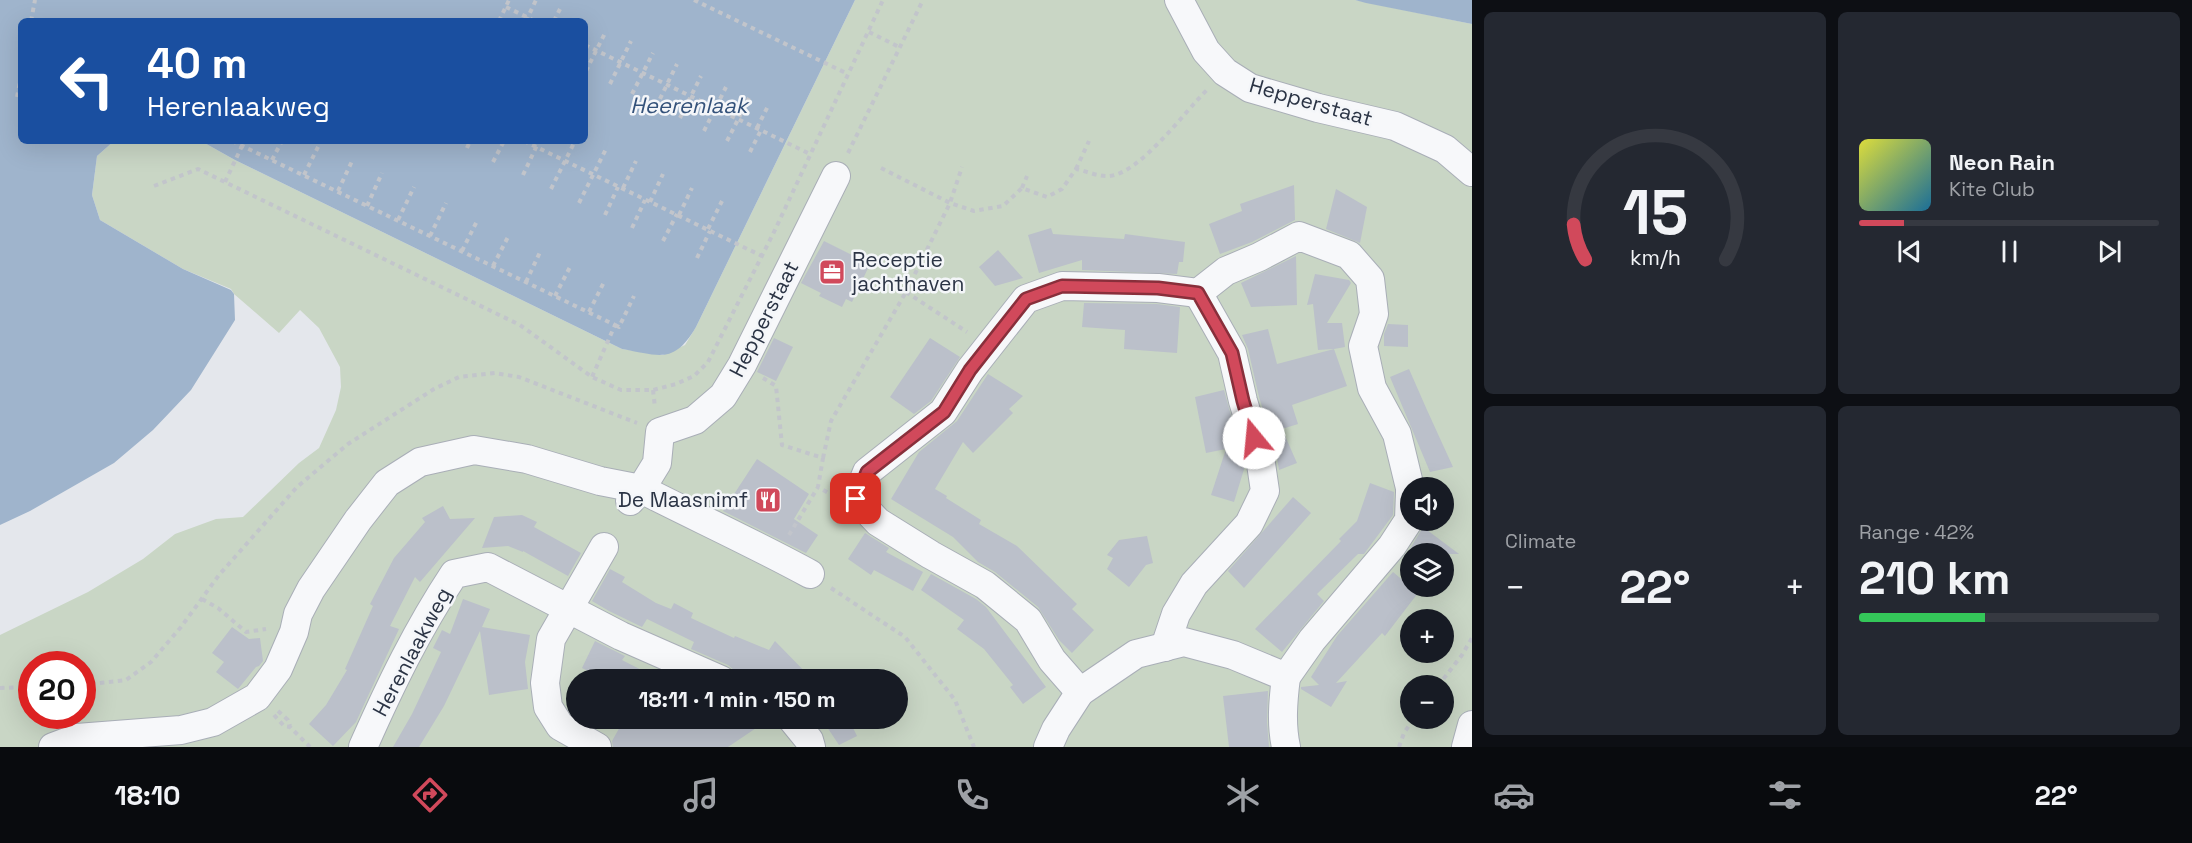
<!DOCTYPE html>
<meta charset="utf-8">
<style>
:root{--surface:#171b24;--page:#242831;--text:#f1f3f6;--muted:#9ea1a6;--line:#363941;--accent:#d1495b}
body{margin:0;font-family:"Space Grotesk",sans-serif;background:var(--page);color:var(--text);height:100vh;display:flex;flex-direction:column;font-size:22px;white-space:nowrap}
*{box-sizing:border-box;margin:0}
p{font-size:20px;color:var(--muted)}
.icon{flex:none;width:33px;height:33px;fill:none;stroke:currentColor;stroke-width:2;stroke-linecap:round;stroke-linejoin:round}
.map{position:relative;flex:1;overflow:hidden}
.drawer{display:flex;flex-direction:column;gap:12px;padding:12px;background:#0d0f14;width:720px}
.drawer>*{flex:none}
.top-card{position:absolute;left:18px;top:18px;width:570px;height:126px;border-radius:9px;box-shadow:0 6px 24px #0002;background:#1a4fa0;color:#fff;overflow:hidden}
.controls{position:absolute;left:1400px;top:477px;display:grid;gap:12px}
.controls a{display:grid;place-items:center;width:54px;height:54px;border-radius:50%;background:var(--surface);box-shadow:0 6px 24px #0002;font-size:30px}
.speed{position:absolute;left:18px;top:651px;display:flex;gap:12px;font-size:30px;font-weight:700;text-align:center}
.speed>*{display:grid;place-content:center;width:78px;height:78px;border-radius:50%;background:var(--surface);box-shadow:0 6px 24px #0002;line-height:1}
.speed .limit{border:9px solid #d22;background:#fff;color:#111}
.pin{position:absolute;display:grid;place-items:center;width:51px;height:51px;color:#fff;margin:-26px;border-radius:12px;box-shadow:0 3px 9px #0006}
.me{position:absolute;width:66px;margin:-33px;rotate:343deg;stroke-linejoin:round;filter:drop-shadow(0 0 4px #0008)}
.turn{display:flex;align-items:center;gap:21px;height:126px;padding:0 30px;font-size:27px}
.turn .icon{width:78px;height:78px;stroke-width:2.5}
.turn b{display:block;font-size:42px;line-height:51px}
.big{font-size:45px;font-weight:600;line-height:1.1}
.drawer .card{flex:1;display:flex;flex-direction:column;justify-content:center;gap:9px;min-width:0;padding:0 21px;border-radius:9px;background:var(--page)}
.drawer .dial{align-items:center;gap:0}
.dial svg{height:156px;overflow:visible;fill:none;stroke:var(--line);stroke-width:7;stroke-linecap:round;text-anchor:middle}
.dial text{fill:var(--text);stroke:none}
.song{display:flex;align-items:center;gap:18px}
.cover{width:72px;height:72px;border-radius:9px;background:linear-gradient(135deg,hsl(60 70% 55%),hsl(200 70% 35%))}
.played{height:6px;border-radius:3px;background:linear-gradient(90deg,var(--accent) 15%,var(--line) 15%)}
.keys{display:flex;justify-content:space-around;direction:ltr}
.heat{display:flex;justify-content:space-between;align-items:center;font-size:33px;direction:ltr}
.charge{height:9px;border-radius:4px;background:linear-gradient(90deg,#34c759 42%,var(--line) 0)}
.drawer .tiles{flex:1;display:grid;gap:12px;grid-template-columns:repeat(2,1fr)}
.trip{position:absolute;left:566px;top:669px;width:342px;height:60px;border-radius:30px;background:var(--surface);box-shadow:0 6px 24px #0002;font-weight:600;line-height:60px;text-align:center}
.tab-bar{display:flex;height:96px;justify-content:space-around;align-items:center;background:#090b0e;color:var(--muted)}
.tab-bar .icon{width:42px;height:42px}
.tab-bar .active{color:var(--accent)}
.tab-bar b{font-size:27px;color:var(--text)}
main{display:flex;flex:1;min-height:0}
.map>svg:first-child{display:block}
</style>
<main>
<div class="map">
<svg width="1472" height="747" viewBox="0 0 1472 747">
<rect width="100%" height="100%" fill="#e4e7ec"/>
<!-- green -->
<path fill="#c9d6c5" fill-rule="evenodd" d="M855 0H1355L1472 24V747H0V635L88 592 143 559 175 534 216 519 243 517 299 463 319 448 336 410 341 387 340 367 319 328 300 310 279 333 234 294 231 289 183 269 100 220 92 195 97 156 114 141H201L235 160 622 349 663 355 685 345 696 327ZM1410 488H1443V520H1410ZM1410 554H1443V586H1410ZM1410 620H1443V652H1410ZM32 664H82V716H32ZM576 680H897V718H576ZM1410 686H1443V718H1410Z"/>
<!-- water -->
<g fill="#9fb4cc">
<path d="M0 0H855L696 327C674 364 661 356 622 349L235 160 201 141H585V21H21V141H114L97 156 92 195 100 220 183 269 231 290 234 294 235 320 191 390 153 430 114 463 30 511 0 525Z"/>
<path d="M1355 0H1472V24L1366 3Z"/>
</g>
<!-- building -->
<g fill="#bbc0ca">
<path d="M1294 185 1295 220 1252 242 1220 254 1209 224 1242 211 1240 204Z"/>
<path d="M1336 189 1367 207 1360 243 1326 229Z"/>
<path d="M1051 228 1053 234 1124 239 1125 234 1185 242 1183 262H1179L1177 274 1082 270V260L1039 273 1028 235Z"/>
<path d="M824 241 870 264 852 302 846 299 842 307 819 296 821 293 801 283Z"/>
<path d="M998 250 1023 278 995 286 979 267Z"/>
<path d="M1296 256 1297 305 1251 307 1241 283Z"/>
<path d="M1315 274 1349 280 1351 283 1327 323H1342L1345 347 1334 349 1347 386 1292 405 1298 424 1282 429 1297 463 1279 470 1276 452 1259 397 1248 349 1242 335 1268 329 1277 364 1334 349 1318 350 1313 304 1307 305Z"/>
<path d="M1084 303 1157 304 1180 307 1177 353 1124 349 1125 330 1082 327Z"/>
<path d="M1388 324 1408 325V347L1384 346V334Z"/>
<path d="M774 338 793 347 776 381 757 372Z"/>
<path d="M930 338 960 357 931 401 914 414 890 397Z"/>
<path d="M1409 369 1427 410 1453 467 1430 472 1390 377Z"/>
<path d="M988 374 1023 396 1009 409 1013 413 973 453 963 442 935 489 947 496 946 498 981 520 979 524 1017 546 1077 604 1072 609 1094 630 1072 653 1059 640 1038 607 995 572 978 562 953 537 891 499 919 452 957 421Z"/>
<path d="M1224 390 1245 466 1234 502 1211 495 1226 449 1206 453 1195 397Z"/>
<path d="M757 459 809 494 794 519 818 535 806 553 723 511Z"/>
<path d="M1370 483 1394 492 1393 515 1364 554H1358L1317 594 1324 601 1282 652 1255 629 1341 541 1339 539 1357 521Z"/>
<path d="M1293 497 1311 513 1244 588 1228 571Z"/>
<path d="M443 506 450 519 475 518 420 582 415 577 390 626 399 629 356 722 333 746 309 724 326 705 347 670 345 669 373 606 370 604 394 558 425 522 422 518Z"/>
<path d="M522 515 537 522 534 527 581 553 568 576 523 551V552L508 546 482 548 494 517Z"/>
<path d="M1423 527 1459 554H1407Z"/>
<path d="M865 533 889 548 886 552 923 572 913 591 874 570 871 575 848 559Z"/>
<path d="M1147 536 1153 563 1146 565 1129 587 1107 569 1113 558 1107 555 1119 540Z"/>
<path d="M610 569 625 577 622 582 656 603 671 609 674 603 693 613 691 618 734 638 735 636 769 650 775 641 813 680H737L735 671 728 665 691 649 694 642 647 619 642 627 609 611 592 601Z"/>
<path d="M1393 572 1418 593 1385 636 1382 633 1336 683 1347 681 1331 707 1301 689V687L1319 685 1311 677 1337 636Z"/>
<path d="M931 574 976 599 986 607 1046 687 1023 704 1010 687 1013 685 984 649 957 629 964 620 921 590Z"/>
<path d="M463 599 490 609 482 627 530 635 525 662 528 689 489 695 480 631 444 706 419 747H393L412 714 441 652 433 648 442 630 450 634Z"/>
<path d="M232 627 249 639 260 638 263 661 259 666 256 667 238 689 216 672 224 662 212 653Z"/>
<path d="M595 641 625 656 622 660 661 680H606L582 668Z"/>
<path d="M1268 691 1267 722 1269 747H1229L1223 696Z"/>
<path d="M625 718H767L768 720 728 747H613L612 741Z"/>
<path d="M821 718H848L857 736 839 745Z"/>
</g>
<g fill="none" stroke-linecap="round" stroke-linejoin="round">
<defs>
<g id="minor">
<path d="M1179 0 1206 51 1225 72 1250 88 1318 108 1395 126 1445 149 1472 172"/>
<path d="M630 501 641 489C698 518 755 544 810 574"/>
<path d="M1165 647 1176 614 1194 584 1249 524 1265 491 1260 457 1243 401 1232 353 1198 293"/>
<path d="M1286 677 1312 640 1392 546 1409 520 1410 492"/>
<path d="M1080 692 1052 660 1028 620 985 585 931 555 878 522 856 499 867 472 943 412 970 370 1026 299 1062 286 1158 288 1198 293 1226 271 1259 257 1299 236 1349 255 1370 279 1374 314 1363 346 1372 388 1397 434 1410 488"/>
<path d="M791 718 809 740 811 747"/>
<path d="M53 747 77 738 181 730 213 722 257 697 278 669 294 632 298 614 311 589 358 520 387 483 420 462 474 450 527 459 600 481 641 489 657 463 660 432 695 420 723 396 742 365 836 176"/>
<path d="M363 747C390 686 417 630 454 574L488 567 621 636 721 680"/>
<path d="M597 747 560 726 548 707 545 683 551 639 604 547"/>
<path d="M1048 747 1056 729 1080 692 1136 654 1184 642 1233 655 1286 677C1283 701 1281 724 1286 747"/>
<path d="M1466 747 1472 725"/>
</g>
</defs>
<!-- minor casing -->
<use href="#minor" stroke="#a9aeb7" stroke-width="30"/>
<!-- path -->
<g stroke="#c2c5cb" stroke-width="4" stroke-dasharray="4.5 4.5" stroke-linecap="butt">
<path d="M694 0 848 74"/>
<path d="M506 7 535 21"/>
<path d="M31 21 35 0"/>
<path d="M499 21 509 0"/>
<path d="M526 21 536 0"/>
<path d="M554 21 560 9"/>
<path d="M583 21 584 20"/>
<path d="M869 32 899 47"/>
<path d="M585 45 810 154"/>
<path d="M586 71 606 31"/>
<path d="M610 84 631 41"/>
<path d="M632 94 653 53"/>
<path d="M17 97 21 77"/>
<path d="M656 107 677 64"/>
<path d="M680 118 701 76"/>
<path d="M757 128 768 106"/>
<path d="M704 131 726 87"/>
<path d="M232 141 615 325 592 377"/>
<path d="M524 141 762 256"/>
<path d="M727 141 749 98"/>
<path d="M467 148 470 141"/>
<path d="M750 152 761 130"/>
<path d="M848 153 923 0"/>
<path d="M272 160 282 141"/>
<path d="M493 162 504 141"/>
<path d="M881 168 950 203 974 211 1003 206 1022 188 1047 197 1062 189 1076 169C1086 171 1099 177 1109 176 1140 174 1185 111 1207 90"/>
<path d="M1076 169 1089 141"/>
<path d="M304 175 321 141"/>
<path d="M523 175 539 141"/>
<path d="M225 182 242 146"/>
<path d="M154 186 198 169 520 325 592 377 621 390H653L676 384 694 376 708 362 774 232 883 0"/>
<path d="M623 188 636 161"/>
<path d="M1022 188 1027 176"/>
<path d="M551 189 575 141"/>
<path d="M338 191 353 159"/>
<path d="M650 202 663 174"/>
<path d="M579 203 607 147"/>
<path d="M367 206 382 173"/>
<path d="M605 215 618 187"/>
<path d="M679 215 692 188"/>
<path d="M398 220 414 187"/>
<path d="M632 228 645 200"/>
<path d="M708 229 722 201"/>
<path d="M430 236 446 203"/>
<path d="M663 241 677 214"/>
<path d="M462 251 478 219"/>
<path d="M697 258 710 231"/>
<path d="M493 266 509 235"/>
<path d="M526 282 541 250"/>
<path d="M906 292 967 332"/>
<path d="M555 296 571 265"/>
<path d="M589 312 605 280"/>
<path d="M615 325 619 327 634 296"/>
<path d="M763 378 776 386 782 445 823 458 818 487 830 494"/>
<path d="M653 390 655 407"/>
<path d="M823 458 831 421 906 292 950 203 962 167"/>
<path d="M789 535 818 487"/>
<path d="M831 588 905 637 955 700 974 747"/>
<path d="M202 599 218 608 246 632 266 629"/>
<path d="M82 685 126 680 151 662 181 627 219 575 297 487 348 444 434 389 459 377 495 373 519 377 637 423"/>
<path d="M1438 686 1462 655 1472 638"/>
<path d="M0 688 32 687"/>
<path d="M278 711 288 720 290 726"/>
<path d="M274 715 284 726 290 727 310 747"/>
<path d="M1399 747 1404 733 1414 718"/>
</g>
<!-- minor -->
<use href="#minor" stroke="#f7f8fa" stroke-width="28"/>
</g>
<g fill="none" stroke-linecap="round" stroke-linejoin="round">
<defs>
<path id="route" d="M856 499 867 472 944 412 970 370 1026 299 1062 286 1158 288 1198 293 1232 353 1243 401 1254 438"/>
</defs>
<!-- route casing -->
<use href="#route" stroke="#882f3b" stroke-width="15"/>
<!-- route -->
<use href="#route" stroke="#d1495b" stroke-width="10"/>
</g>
<!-- icons -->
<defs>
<symbol id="office-square" viewBox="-11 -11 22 22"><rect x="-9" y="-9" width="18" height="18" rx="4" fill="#d1495b" stroke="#f4f6f9"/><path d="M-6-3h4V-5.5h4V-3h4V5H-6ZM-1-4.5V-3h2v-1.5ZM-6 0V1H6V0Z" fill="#fff"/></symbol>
<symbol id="restaurant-square" viewBox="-11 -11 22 22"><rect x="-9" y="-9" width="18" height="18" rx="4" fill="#d1495b" stroke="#f4f6f9"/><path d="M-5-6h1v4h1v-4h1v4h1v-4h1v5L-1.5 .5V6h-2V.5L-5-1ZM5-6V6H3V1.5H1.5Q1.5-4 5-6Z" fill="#fff"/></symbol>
</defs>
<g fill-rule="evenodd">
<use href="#office-square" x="817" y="257" width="30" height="30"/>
<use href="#restaurant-square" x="753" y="485" width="30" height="30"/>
</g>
<g text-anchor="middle" stroke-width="5" stroke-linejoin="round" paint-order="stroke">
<!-- street labels -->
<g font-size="21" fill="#2b3445" stroke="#f4f6f9">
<text transform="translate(1311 102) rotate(16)" y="7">Hepperstaat</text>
<text transform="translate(764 319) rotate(-63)" y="7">Hepperstaat</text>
<text transform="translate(412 652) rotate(-62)" y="7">Herenlaakweg</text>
</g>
<!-- poi labels -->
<g font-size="21" fill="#2b3445" stroke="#f4f6f9" text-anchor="start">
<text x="852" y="267">Receptie<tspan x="852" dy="24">jachthaven</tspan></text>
<text x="748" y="507" text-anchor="end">De Maasnimf</text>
</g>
<!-- water labels -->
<g font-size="22" font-style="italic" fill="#34527a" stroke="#f4f6f9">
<text x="689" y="113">Heerenlaak</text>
</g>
</g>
</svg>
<div class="controls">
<a><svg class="icon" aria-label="sound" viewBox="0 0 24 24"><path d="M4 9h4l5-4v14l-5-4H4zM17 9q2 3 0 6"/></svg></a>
<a><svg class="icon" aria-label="layers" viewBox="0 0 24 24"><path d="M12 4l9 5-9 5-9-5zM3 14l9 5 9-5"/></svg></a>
<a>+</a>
<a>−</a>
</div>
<div class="speed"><div class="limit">20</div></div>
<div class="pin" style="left:856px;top:499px;background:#d93025"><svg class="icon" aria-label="arrive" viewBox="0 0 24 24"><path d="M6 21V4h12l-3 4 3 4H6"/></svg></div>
<svg class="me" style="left:1254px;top:438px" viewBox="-20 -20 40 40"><circle r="19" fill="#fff"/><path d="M0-13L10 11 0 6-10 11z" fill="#d1495b"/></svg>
<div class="trip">18:11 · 1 min · 150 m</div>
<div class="top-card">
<div class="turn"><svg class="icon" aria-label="left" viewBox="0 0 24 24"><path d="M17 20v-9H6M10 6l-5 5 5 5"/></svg><div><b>40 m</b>Herenlaakweg</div></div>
</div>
</div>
<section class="drawer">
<div class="tiles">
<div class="card dial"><svg viewBox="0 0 100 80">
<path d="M14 69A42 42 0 1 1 86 69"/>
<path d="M14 69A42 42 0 0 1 8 51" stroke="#d1495b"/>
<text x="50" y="56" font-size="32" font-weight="700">15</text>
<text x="50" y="72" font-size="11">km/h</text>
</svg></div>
<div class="card">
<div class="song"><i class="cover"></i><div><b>Neon Rain</b><p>Kite Club</p></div></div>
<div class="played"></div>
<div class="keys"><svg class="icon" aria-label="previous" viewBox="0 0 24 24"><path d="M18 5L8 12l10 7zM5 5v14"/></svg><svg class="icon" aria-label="pause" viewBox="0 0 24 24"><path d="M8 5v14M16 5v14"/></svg><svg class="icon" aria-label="next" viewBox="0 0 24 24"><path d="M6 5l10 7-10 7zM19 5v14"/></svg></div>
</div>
<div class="card"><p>Climate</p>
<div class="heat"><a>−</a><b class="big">22°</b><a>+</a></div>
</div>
<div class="card"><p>Range · 42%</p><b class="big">210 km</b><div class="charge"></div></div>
</div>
</section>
</main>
<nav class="tab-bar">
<b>18:10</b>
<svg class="icon active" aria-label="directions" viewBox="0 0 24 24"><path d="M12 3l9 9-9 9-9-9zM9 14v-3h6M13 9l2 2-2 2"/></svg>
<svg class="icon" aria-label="music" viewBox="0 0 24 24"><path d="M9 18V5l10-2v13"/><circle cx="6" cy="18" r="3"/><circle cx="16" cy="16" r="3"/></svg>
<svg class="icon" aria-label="phone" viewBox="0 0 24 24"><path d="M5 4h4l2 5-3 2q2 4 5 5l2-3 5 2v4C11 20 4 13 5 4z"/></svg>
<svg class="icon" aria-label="climate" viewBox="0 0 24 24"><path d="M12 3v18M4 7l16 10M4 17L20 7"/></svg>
<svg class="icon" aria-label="car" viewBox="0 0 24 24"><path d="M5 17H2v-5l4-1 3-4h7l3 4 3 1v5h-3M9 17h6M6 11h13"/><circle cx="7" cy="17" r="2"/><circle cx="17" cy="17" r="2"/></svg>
<svg class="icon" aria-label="filters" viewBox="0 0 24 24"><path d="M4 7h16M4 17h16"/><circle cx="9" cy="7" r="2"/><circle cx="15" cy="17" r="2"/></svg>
<b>22°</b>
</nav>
